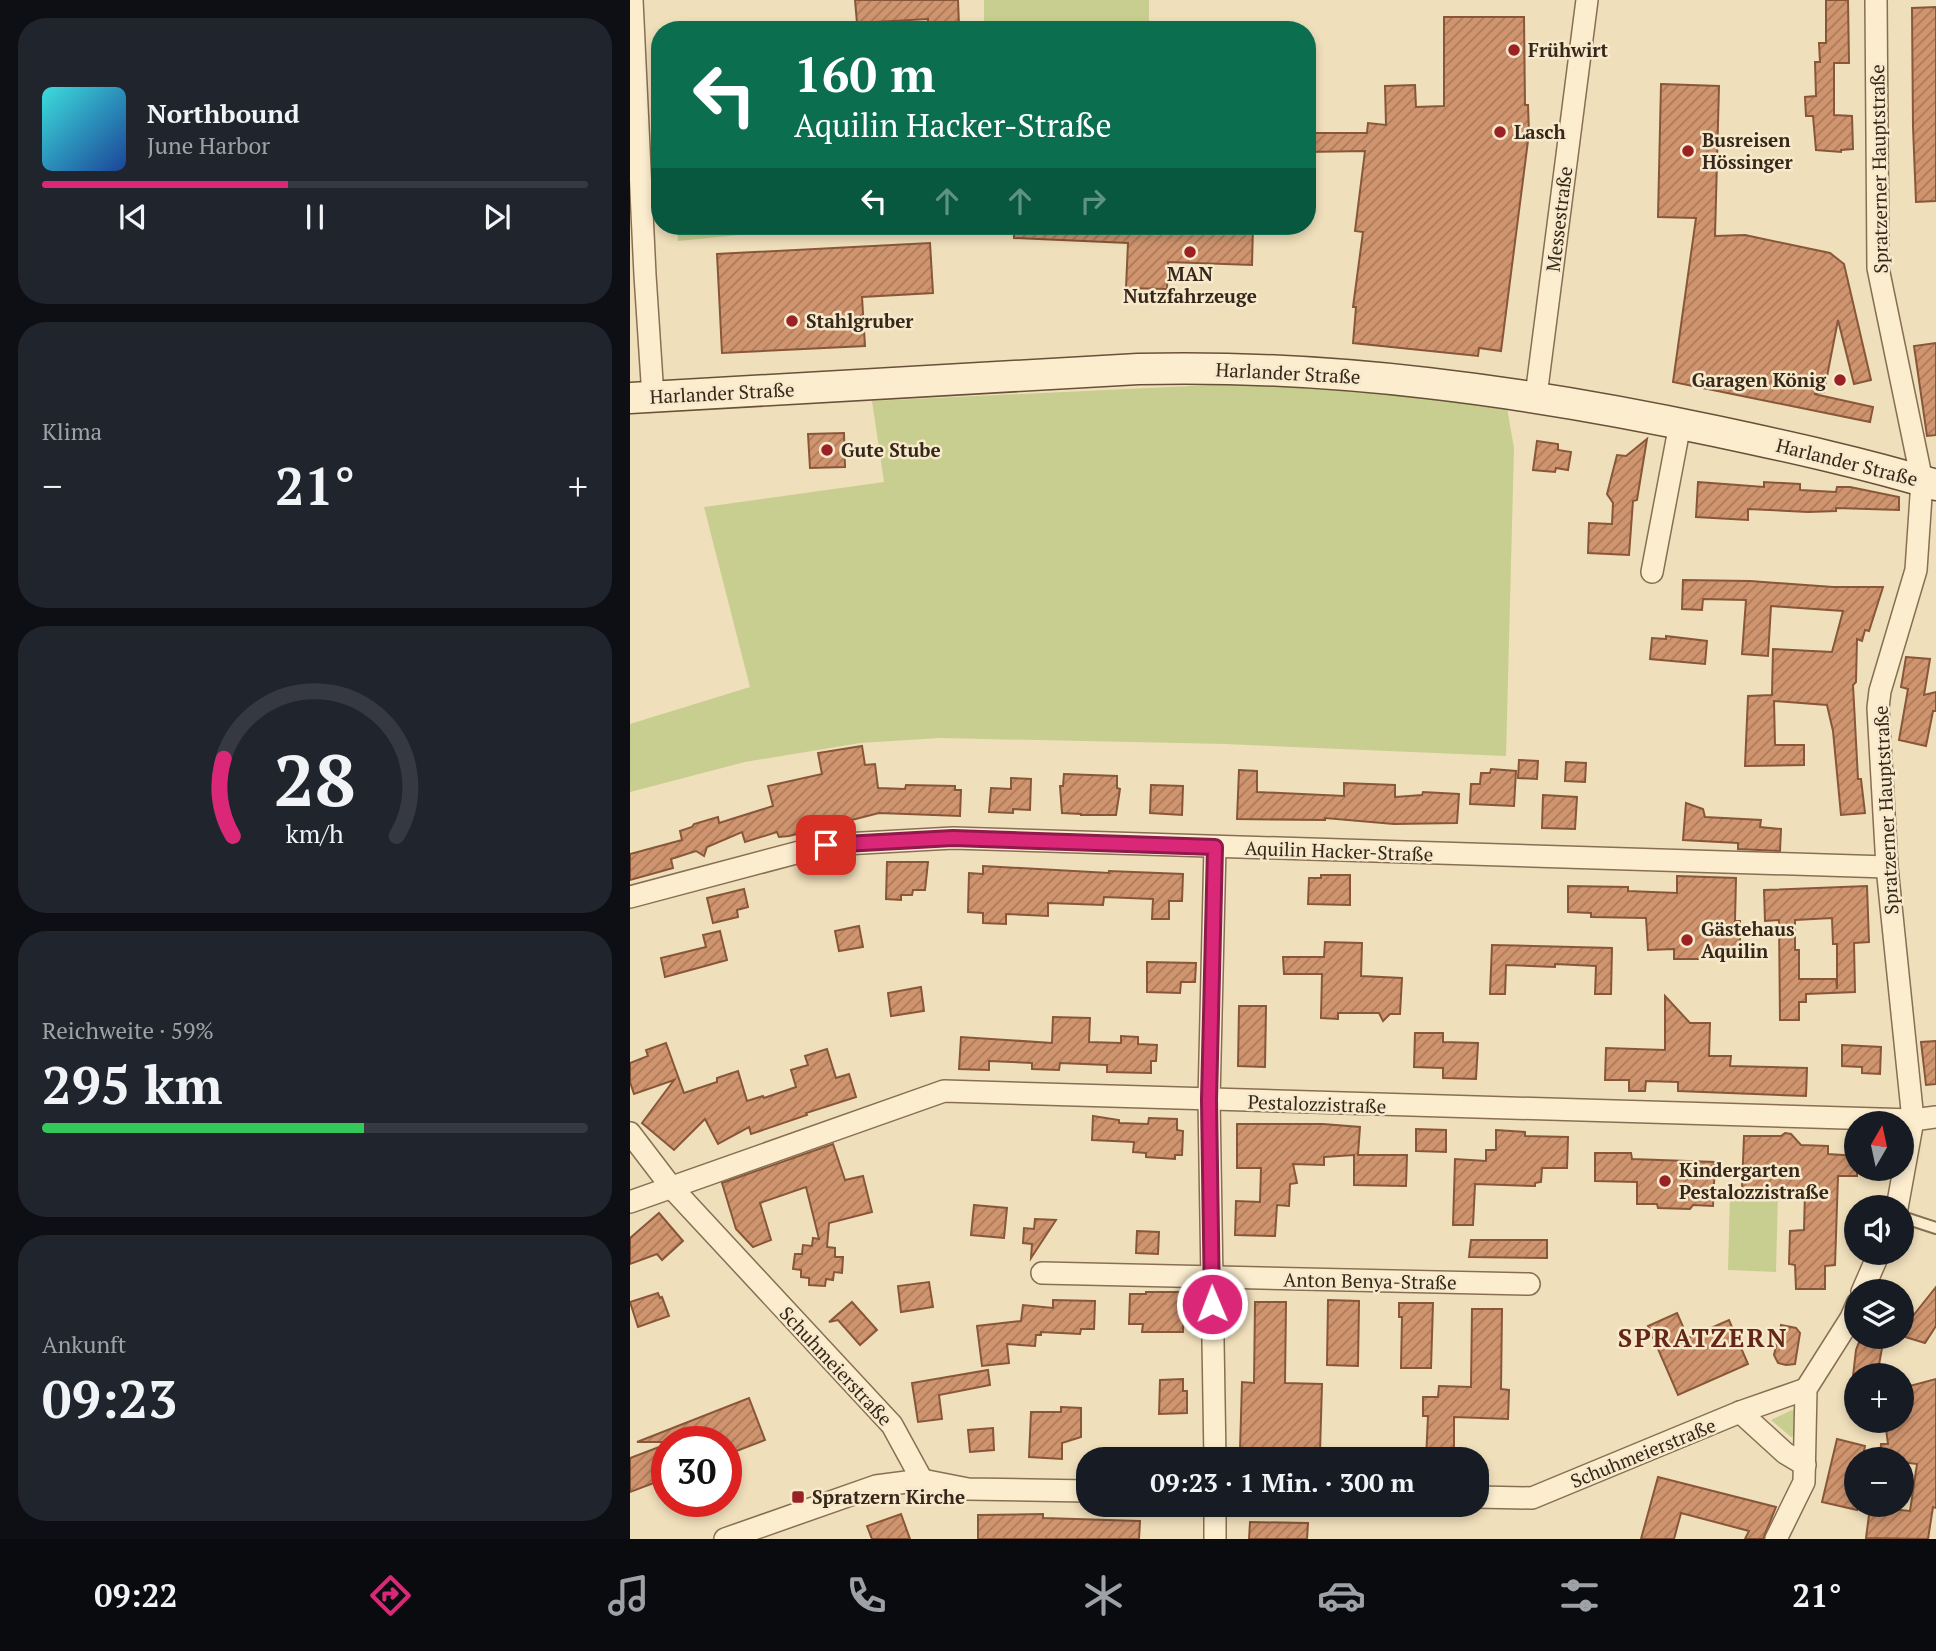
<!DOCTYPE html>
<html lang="de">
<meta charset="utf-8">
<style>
:root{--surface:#171b24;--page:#20242c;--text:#f1f3f6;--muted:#9ea1a6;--line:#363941;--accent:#db2777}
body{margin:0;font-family:"PT Serif",serif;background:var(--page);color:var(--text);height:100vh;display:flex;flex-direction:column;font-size:26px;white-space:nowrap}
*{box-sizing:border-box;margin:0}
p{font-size:23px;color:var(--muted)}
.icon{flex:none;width:38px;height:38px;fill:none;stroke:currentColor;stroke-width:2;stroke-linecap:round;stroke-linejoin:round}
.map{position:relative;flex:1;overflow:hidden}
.side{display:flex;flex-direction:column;gap:18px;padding:18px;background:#0d0f14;width:630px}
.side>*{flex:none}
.banner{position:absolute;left:21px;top:21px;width:665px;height:214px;border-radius:28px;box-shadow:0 4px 10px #0003;background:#0b6e4f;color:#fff;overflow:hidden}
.needle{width:46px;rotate:9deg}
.controls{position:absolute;left:1214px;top:1111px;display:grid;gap:14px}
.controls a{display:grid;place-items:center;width:70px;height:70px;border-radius:50%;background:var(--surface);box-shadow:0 4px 10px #0003;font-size:35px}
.speed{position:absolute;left:21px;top:1426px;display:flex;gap:14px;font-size:35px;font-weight:700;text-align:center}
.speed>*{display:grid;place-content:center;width:91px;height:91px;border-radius:50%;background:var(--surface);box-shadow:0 4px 10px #0003;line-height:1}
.speed .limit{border:10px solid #d22;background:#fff;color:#111}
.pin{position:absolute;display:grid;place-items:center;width:60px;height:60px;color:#fff;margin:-30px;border-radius:14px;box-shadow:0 4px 10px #0006}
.me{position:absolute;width:77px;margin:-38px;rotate:359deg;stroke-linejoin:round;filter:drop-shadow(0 0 5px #0008)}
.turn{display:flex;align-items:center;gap:24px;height:147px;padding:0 28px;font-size:32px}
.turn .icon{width:91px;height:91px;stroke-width:2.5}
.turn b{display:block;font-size:49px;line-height:60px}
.lanes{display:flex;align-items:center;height:66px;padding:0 28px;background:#0003;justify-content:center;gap:35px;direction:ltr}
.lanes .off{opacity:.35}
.big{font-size:52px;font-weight:800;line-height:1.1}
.side .widget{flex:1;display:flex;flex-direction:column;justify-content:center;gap:10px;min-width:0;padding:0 24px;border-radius:28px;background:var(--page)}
.side .dial{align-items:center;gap:0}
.dial svg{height:182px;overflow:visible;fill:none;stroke:var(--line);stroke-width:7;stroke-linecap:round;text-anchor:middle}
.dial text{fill:var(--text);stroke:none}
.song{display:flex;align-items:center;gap:21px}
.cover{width:84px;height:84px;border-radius:10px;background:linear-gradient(135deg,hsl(180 70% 55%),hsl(220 70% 35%))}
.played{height:7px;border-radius:4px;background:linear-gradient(90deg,var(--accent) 45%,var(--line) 45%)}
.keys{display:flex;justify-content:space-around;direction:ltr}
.heat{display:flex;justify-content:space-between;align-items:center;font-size:38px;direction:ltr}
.charge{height:10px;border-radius:5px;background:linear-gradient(90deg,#34c759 59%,var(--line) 0)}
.trip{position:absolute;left:446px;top:1447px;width:413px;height:70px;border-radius:28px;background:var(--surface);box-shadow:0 4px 10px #0003;font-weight:800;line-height:70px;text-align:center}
.tab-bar{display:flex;height:112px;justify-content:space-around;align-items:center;background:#090b0e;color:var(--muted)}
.tab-bar .icon{width:49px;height:49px}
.tab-bar .current{color:var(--accent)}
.tab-bar b{font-size:32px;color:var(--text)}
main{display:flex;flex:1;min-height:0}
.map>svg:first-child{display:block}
</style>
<main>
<section class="side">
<div class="widget">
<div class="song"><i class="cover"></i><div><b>Northbound</b><p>June Harbor</p></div></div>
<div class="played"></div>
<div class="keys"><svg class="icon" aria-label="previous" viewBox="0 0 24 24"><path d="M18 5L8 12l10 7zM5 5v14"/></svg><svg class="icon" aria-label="pause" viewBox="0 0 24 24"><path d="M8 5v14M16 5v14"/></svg><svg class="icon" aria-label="next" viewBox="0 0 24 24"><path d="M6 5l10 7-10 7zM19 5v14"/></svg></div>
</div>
<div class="widget"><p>Klima</p>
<div class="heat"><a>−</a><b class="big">21°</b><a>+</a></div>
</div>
<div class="widget dial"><svg viewBox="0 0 100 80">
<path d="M14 69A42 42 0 1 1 86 69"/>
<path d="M14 69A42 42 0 0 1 10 35" stroke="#db2777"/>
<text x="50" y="56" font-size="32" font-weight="700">28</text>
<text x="50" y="72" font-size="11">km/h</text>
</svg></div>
<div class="widget"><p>Reichweite · 59%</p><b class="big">295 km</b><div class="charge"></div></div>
<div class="widget"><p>Ankunft</p><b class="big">09:23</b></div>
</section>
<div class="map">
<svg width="1306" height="1539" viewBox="0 0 1306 1539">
<defs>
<pattern id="building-hatch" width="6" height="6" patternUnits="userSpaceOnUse" patternTransform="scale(1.75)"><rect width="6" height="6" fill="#d0956f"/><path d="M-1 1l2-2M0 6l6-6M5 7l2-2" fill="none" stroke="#aa7a5a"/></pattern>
</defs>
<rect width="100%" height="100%" fill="#f0dfbb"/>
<!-- green -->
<g fill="#c8ce8f">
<path d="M354 0H519V26L354 30Z"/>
<path d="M47 226H200L48 241Z"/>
<path d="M623 383 725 385 877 408 884 448 876 756 595 744 310 738 230 743 115 762 0 792V724L120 687 74 507 254 482 242 401Z"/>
<path d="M1100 1193 1148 1194 1146 1272 1098 1270Z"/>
<path d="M1162 1410 1165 1411 1164 1436 1161 1437 1141 1420Z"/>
</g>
<!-- building -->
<g fill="url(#building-hatch)" stroke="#885739" stroke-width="2" fill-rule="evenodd">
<path d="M225 0H328L329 26 298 27V19L227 23Z"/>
<path d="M1196 0H1218L1219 63H1204V115L1222 116 1223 149 1211 150V152L1186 150 1183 116H1176L1175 97 1186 96 1185 62H1190L1189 43H1196Z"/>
<path d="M1306 7V201L1286 202 1283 127 1282 8Z"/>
<path d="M814 17H894L895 105H898L899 133 871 351 849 348 848 356 723 343 726 307H723L733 232 725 231 735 151 677 152V133H737L738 123 756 125 755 86 785 85 786 107 814 106Z"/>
<path d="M1031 84 1089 86 1085 236 1115 235 1200 253 1214 264 1241 380 1224 384 1208 320 1194 392 1184 394 1243 407 1240 422 1043 382 1066 218 1028 217Z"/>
<path d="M384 226H623L622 265 538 262 537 289 496 288 498 243 384 238Z"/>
<path d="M300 243 303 293 232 297 235 346 92 353 87 254Z"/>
<path d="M1306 343V435L1297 436 1284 346Z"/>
<path d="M214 433 215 467 180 468 178 434Z"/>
<path d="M1017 439 1007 500 1003 501 999 555 958 553 959 523 982 524 983 503 977 494 987 455 996 456Z"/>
<path d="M907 441 928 444V450L941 452 938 470 926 468 925 472 903 470Z"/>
<path d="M1068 482 1134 487V482L1170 484V490L1206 492 1207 487H1220L1269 497V510L1206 508V511L1178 512 1118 509V520L1066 517Z"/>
<path d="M1053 580 1120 581 1203 587H1253L1239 631 1235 630 1232 641 1227 639 1226 682 1223 685 1228 779H1231L1235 813 1211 815 1203 731 1197 705 1144 701 1145 745H1174V765L1115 766 1118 696 1142 695 1143 649 1202 652 1213 611 1141 606 1138 656 1112 654 1116 600 1073 599 1072 610 1052 609Z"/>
<path d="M1036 636 1077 641 1075 664 1020 659 1022 638 1036 639Z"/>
<path d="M1276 657 1300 659 1294 695 1306 692V711H1303L1296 746 1269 740 1278 689 1271 687Z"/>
<path d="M232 746 235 765 245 764 248 788 275 789 276 785 325 786V790H331L330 816 249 813 159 836 149 837 147 832 115 842 112 832 77 847 74 856 66 851 41 859 43 868 0 880V854L52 840 50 831 62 827 64 824 88 817 89 823 143 806 138 786 192 774 188 753Z"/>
<path d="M889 760 908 761 907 779 888 778Z"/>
<path d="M936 762 956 763 955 782 935 781Z"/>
<path d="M861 769 886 771 884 806 840 804 841 784H850L851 773H860Z"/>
<path d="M609 770 627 771V792L714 796V783L765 785V797L792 795 793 792 829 794 827 823 764 824 695 818V820L607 819Z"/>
<path d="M434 774 487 776V788L490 789 486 815H451V814L432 813 430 786H433Z"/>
<path d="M381 778 401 779 400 810 383 809V813L359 812 361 788 381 789Z"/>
<path d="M521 785 553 786 552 815 520 813Z"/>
<path d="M913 795 947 797 945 829 912 828Z"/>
<path d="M1056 803 1073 809 1075 817 1131 820 1130 827 1151 829 1150 851 1108 849V843L1053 840Z"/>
<path d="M257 862H298L295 890H283L282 895H271V900L256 899Z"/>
<path d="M353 866 479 873V871L553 874 552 901H539V919H522L523 899 474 897 473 905 418 903V916L376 914V924L353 923V913L338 912 339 873 353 874Z"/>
<path d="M691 875H720V905L678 904 679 878H691Z"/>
<path d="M1047 876 1106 878 1105 921H1110V959H1044V949L1018 950 1016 918 961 917V913L938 912V886L998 887V891L1047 893Z"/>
<path d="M1237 886 1239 942 1224 943 1225 992 1176 994V1002H1169V1020H1150L1149 920 1135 921 1134 890ZM1202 918 1203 944H1207V989L1206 979H1169V950H1165V920Z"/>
<path d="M114 889 118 907 107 910 108 917 83 923 77 898Z"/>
<path d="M229 926 233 947 209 951 205 931Z"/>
<path d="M90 931 97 960 35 977 31 958 76 947 73 935Z"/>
<path d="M695 942 732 943 731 976 772 978 770 1014H760L753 1021 749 1013H708V1019L691 1018 692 974H654L653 957H694Z"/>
<path d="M862 945 982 948 981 994H965L966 966 925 964V967L876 965 875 994H860Z"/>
<path d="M517 962 566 963 565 982H551L550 993 517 992Z"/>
<path d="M291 987 294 1011 261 1016 258 993Z"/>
<path d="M1035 996 1060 1023H1080L1079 1056H1101L1100 1066 1177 1068 1176 1096 1048 1091V1082L1016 1081 1015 1091H999V1080H975L976 1048 1035 1050Z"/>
<path d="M609 1006H636L635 1067 608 1066Z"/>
<path d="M423 1017 460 1018 459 1042 491 1043V1036L508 1037V1044L527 1045 526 1061H521V1073L477 1072V1065L430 1063 429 1070 402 1069V1063L359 1061V1070L329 1069 331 1037 422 1043Z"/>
<path d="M785 1033H813V1042L848 1043 846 1079 813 1078V1068L784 1067Z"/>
<path d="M1306 1041V1084L1296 1085 1291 1042Z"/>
<path d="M36 1043 54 1093 87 1082V1078L108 1071 117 1101 133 1096 134 1098 166 1087 161 1070 178 1065 175 1056 197 1049 206 1078 219 1074 226 1097 176 1113 177 1115 121 1134 119 1127 88 1144 75 1119 44 1150 12 1123 44 1080 4 1094 0 1082V1063L18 1056 16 1050Z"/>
<path d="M1212 1045 1251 1047 1250 1074 1232 1073V1067L1212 1066Z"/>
<path d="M463 1116 489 1120V1123L518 1124 519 1118 547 1119V1130L553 1131 552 1155H545V1159L516 1157V1153L503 1152 504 1142 462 1140Z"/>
<path d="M607 1124H693L730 1127 728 1155H777L776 1186 724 1185V1155L694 1157V1165L663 1164 667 1183 660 1184 659 1206 647 1205 645 1236 605 1235 606 1201 630 1202 631 1168H607Z"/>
<path d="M786 1129 816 1130V1152L786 1151Z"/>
<path d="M866 1130 895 1132V1136L938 1137 937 1168H912L911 1182 905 1183V1186L845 1184 843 1225H823L825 1159 856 1161V1150H866Z"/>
<path d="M1155 1133 1161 1134 1171 1145 1198 1146V1154L1227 1156V1176H1208L1205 1265 1195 1266V1289H1166L1165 1265 1159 1264 1160 1231 1174 1230 1175 1190 1112 1188 1114 1136H1151Z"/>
<path d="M203 1144 215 1180 233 1176 242 1212 199 1223 197 1247 205 1248V1257H213L212 1273 204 1272 203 1280 196 1279 195 1286 179 1285V1278L171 1277V1270L163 1269 165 1254H172L173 1245 182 1246 183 1238 189 1239 176 1187 130 1203 141 1240 123 1247 106 1229 92 1183Z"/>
<path d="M965 1153H1001L1002 1159 1085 1162 1083 1206 1063 1205 1060 1209 1028 1208 1027 1204H1007V1182L965 1181Z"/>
<path d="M344 1205 377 1208 374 1238 341 1235Z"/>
<path d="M29 1213 53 1241 32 1260 27 1254 0 1264V1238Z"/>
<path d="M405 1219 426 1220 401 1258 402 1244 393 1243 394 1228 404 1229Z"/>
<path d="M507 1231 529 1232 528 1254 506 1253Z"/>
<path d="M841 1240H917V1258L839 1257Z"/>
<path d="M299 1282 303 1307 271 1312 268 1286Z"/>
<path d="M1306 1287V1326L1295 1343 1272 1336V1313L1282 1317Z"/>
<path d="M516 1292H554L553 1332H512L513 1324H499L500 1294H516Z"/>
<path d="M28 1293 30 1298 32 1297 39 1316 8 1327 0 1302Z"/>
<path d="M423 1300 465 1301 464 1329H451L450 1334 411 1332V1335H406L405 1346 377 1344 379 1363 352 1366 347 1326 391 1321 393 1305 423 1308Z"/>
<path d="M698 1300 729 1301 728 1366 697 1365Z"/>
<path d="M222 1302 247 1330 230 1345 208 1320 199 1322Z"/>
<path d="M625 1302H656L655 1383 692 1384 690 1452 670 1451V1460H630V1450H610L612 1382 624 1383Z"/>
<path d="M769 1303H803L801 1368H771L772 1317H769Z"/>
<path d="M842 1309H872L871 1389 879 1390 878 1419 824 1417V1460H796L798 1416H793V1397H808L809 1386 841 1387Z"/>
<path d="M1047 1313 1058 1338 1099 1320 1118 1364 1048 1395 1018 1326Z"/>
<path d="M1151 1325 1166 1328 1170 1333 1165 1364 1156 1365 1148 1363 1144 1355Z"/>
<path d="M1231 1337H1254L1247 1376H1223L1226 1350Z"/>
<path d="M358 1370 360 1385 309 1395 312 1419 288 1422 282 1383Z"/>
<path d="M553 1379V1391H557V1413L529 1414 530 1380Z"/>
<path d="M1306 1379V1508L1303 1507 1298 1539 1236 1538 1240 1507 1280 1511 1287 1464 1272 1462V1460L1250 1458 1251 1444H1258L1255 1421H1272V1388Z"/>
<path d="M119 1398 135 1440 96 1455V1442H7Z"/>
<path d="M431 1407 451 1408V1437L432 1443V1459L399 1457 401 1412H431Z"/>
<path d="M363 1428 364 1450 340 1452 338 1430Z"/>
<path d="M1207 1439 1235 1446 1232 1460H1227V1510L1192 1502Z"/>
<path d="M37 1444V1478L0 1492V1458Z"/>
<path d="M1028 1477 1146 1507 1133 1539H1115L1119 1531 1051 1513 1044 1539H1011Z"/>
<path d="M271 1514 280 1539H242L237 1526Z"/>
<path d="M413 1514V1518L510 1521 509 1539H348V1515Z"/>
<path d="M620 1522 678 1523 677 1539H619Z"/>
</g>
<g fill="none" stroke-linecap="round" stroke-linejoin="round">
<defs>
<path id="lane" d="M1272 1217 1306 1228"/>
<g id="street">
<path d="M2 0 15 275 23 397"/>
<path d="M1246 0 1248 268 1292 481 1286 570 1250 691 1248 708 1257 867 1283 1120 1267 1208"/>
<path d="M906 396 957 0"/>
<path d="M1022 572 1050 424"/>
<path d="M0 897 196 845 323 838 1257 867"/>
<path d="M0 1133 42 1188 262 1425 292 1480"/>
<path d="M0 1202 314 1091 1283 1120 1306 1117"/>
<path d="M412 1273 899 1284"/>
<path d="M1232 1292 1249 1253"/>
<path d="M1110 1412 1155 1453 1175 1465"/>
<path d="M585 1460 579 1100 585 847"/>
<path d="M847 1497 902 1498 1110 1412 1176 1389"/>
<path d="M585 1505V1539"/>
<path d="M95 1539 246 1486 292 1480 338 1489 458 1491"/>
<path d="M1146 1539 1174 1482 1176 1389 1221 1318 1227 1304"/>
</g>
<path id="secondary" d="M0 398 508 369C702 364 896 391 1085 431 1160 447 1233 463 1306 485"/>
</defs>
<!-- lane casing -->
<use href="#lane" stroke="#886f54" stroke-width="14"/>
<!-- street casing -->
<use href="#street" stroke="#886f54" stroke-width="24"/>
<!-- secondary casing -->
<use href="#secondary" stroke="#695038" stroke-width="33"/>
<!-- lane -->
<use href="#lane" stroke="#fbedce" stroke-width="10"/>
<!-- street -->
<use href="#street" stroke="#fbedce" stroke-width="21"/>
<!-- secondary -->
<use href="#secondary" stroke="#fbedce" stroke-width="30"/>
</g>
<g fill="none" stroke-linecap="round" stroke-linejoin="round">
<defs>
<path id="route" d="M196 845 323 838 585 847 579 1100 582 1304"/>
</defs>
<!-- route casing -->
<use href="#route" stroke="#8e194d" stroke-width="18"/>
<!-- route -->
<use href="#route" stroke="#db2777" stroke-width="12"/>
</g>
<!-- markers -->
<g fill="#9a2124" stroke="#f7e9cb" stroke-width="2.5">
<circle cx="884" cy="50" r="7"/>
<circle cx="870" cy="132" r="7"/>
<circle cx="1058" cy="151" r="7"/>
<circle cx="560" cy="252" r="7"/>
<circle cx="162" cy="321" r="7"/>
<circle cx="1210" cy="380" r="7"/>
<circle cx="197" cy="450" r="7"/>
<circle cx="1057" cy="940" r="7"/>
<circle cx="1035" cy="1181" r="7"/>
<rect x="161" y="1490" width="14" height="14" rx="3.5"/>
</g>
<g text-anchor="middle" stroke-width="5" stroke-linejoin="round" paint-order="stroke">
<!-- poi labels -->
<g font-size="19" font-weight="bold" fill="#36271a" stroke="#f7e9cb" text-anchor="start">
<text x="898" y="57">Frühwirt</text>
<text x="884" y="139">Lasch</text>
<text x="1072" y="147">Busreisen<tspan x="1072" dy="22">Hössinger</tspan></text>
<text x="560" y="281" text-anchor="middle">MAN<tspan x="560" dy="22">Nutzfahrzeuge</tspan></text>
<text x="176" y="328">Stahlgruber</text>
<text x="1196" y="387" text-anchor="end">Garagen König</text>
<text x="211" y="457">Gute Stube</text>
<text x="1071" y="936">Gästehaus<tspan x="1071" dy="22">Aquilin</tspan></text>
<text x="1049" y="1177">Kindergarten<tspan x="1049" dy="22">Pestalozzistraße</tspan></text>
<text x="182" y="1504">Spratzern Kirche</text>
</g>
<!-- street labels -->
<g font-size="19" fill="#36271a" stroke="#f7e9cb">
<text transform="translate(1249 169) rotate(-91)" y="7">Spratzerner Hauptstraße</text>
<text transform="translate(929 219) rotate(-83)" y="7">Messestraße</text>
<text transform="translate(658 373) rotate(3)" y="7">Harlander Straße</text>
<text transform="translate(92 393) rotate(-3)" y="7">Harlander Straße</text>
<text transform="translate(1217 462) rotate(14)" y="7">Harlander Straße</text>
<text transform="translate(1256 810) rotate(-93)" y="7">Spratzerner Hauptstraße</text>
<text transform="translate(709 851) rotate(2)" y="7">Aquilin Hacker-Straße</text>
<text transform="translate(687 1104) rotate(2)" y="7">Pestalozzistraße</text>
<text transform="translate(740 1281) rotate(1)" y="7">Anton Benya-Straße</text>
<text transform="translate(206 1366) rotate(47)" y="7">Schuhmeierstraße</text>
<text transform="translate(1013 1453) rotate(-22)" y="7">Schuhmeierstraße</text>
</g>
<!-- district labels -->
<g font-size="26" font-weight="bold" letter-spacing="2" fill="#652617" stroke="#f7e9cb">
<text x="1073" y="1347">SPRATZERN</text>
</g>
</g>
</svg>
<div class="controls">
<a><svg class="needle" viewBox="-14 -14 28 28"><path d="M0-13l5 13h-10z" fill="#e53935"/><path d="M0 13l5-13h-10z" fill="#9ea1a6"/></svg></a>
<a><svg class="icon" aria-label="sound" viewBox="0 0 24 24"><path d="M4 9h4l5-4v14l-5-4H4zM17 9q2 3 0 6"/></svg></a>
<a><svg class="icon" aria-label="layers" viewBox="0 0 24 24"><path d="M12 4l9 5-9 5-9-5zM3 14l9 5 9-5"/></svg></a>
<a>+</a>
<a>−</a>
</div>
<div class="speed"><div class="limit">30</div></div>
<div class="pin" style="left:196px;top:845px;background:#d93025"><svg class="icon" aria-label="arrive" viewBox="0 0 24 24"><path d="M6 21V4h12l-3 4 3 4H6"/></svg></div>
<svg class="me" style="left:582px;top:1304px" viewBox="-20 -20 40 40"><circle r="17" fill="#db2777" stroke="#fff" stroke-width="3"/><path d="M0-11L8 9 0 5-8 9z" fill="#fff"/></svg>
<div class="trip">09:23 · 1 Min. · 300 m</div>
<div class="banner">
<div class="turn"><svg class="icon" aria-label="left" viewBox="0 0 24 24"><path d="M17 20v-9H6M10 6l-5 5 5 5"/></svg><div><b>160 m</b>Aquilin Hacker-Straße</div></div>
<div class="lanes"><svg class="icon" aria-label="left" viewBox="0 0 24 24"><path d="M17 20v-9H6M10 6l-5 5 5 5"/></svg><svg class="icon off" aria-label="ahead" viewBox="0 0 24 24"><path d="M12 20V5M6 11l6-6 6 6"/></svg><svg class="icon off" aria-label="ahead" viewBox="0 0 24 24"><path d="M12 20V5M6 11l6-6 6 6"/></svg><svg class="icon off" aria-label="right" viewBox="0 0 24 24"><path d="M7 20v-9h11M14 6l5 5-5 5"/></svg></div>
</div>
</div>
</main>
<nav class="tab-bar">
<b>09:22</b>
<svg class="icon current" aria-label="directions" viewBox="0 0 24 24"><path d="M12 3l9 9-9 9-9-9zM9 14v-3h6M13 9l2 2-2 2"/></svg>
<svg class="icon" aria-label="music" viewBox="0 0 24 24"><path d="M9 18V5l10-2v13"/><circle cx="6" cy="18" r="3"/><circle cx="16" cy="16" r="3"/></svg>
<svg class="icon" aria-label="phone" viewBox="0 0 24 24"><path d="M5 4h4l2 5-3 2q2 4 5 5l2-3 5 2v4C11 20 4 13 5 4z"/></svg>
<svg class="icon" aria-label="climate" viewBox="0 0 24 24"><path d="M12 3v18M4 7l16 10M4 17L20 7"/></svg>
<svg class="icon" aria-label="car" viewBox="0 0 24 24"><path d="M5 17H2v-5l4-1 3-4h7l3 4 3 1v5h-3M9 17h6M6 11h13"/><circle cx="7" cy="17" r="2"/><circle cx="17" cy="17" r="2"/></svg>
<svg class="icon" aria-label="filters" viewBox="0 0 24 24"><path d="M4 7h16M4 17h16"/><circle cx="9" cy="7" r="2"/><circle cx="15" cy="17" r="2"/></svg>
<b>21°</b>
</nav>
